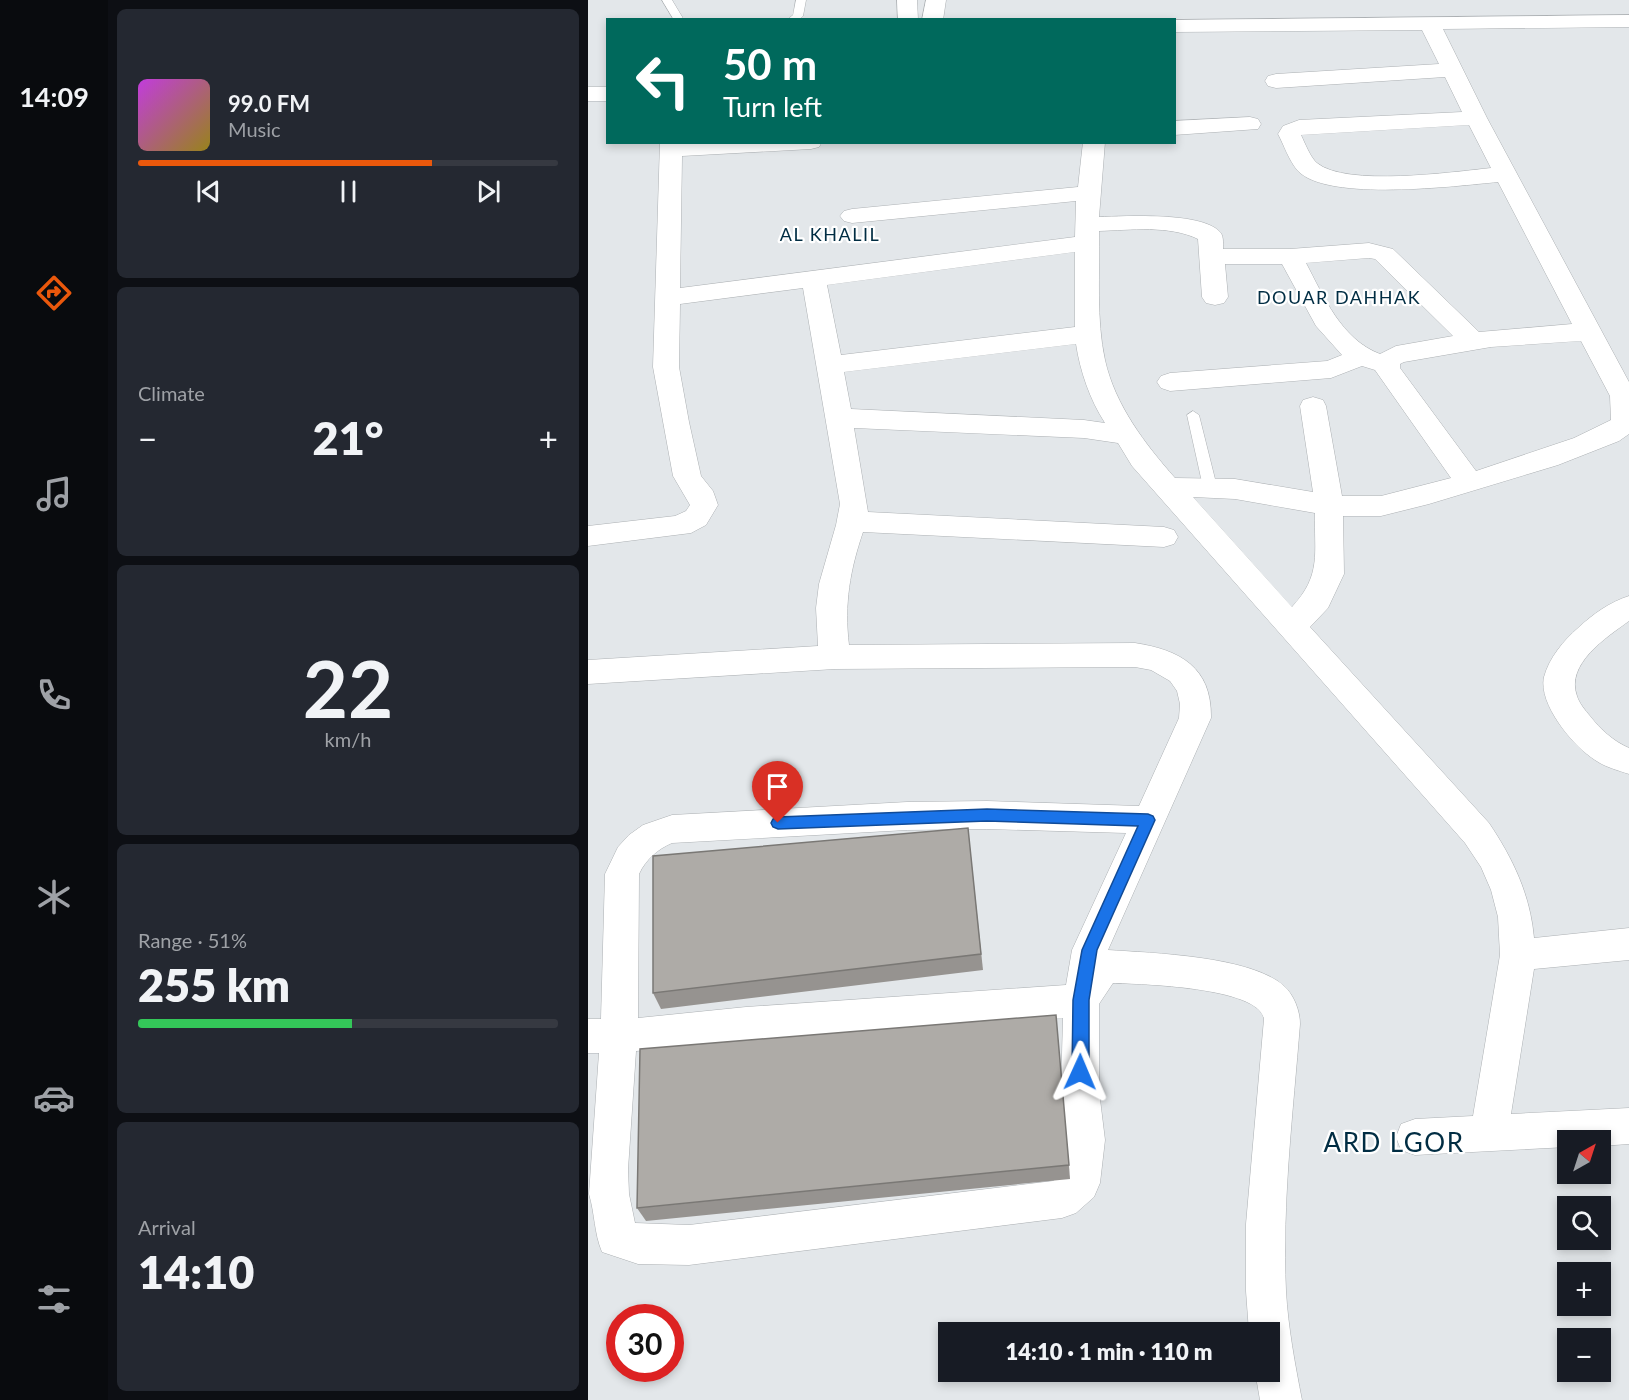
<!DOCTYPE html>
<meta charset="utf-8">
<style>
:root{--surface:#171b24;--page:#242831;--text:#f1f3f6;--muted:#9ea1a6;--line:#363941;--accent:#ea580c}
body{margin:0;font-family:Lato,sans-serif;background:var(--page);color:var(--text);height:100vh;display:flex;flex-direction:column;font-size:22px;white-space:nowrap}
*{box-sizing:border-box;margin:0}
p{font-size:20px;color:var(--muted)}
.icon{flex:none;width:33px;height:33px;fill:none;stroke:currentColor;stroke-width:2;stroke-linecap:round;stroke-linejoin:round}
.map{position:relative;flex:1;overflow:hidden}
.panel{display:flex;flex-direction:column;gap:9px;padding:9px;background:#0d0f14;width:480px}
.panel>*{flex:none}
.top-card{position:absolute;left:18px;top:18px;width:570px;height:126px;border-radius:0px;box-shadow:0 3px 9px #0003;background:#00695c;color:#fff;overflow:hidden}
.needle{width:39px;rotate:39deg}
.controls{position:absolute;left:969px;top:1130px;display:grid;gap:12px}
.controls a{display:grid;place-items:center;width:54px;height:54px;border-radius:0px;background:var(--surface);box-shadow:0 3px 9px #0003;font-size:30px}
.speed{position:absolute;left:18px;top:1304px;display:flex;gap:12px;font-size:30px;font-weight:700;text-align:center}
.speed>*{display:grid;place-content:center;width:78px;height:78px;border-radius:50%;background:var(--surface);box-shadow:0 3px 9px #0003;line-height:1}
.speed .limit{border:9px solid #d22;background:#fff;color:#111}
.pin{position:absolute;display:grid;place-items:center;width:51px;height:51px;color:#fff;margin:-62px -26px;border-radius:50% 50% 50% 0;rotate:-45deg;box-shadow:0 0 6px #0007}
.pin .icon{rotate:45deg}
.me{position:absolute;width:66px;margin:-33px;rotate:1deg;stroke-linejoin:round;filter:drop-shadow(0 0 4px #0008)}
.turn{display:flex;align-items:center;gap:21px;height:126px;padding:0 18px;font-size:27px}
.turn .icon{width:78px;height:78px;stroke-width:2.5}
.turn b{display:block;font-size:42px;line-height:51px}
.big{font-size:45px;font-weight:800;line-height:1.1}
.panel .tile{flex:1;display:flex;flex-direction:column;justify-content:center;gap:9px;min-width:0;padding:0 21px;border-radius:9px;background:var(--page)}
.panel .dial{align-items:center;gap:0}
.dial b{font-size:78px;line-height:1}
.song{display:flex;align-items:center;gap:18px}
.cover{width:72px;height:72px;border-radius:9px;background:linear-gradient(135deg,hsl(290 70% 55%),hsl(50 70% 35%))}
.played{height:6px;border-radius:3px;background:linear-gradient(90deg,var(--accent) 70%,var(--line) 70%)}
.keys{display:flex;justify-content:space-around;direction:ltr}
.heat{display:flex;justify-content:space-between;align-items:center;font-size:33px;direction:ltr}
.charge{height:9px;border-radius:4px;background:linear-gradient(90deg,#34c759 51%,var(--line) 0)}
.trip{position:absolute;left:350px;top:1322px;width:342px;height:60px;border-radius:0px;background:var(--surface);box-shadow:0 3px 9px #0003;font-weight:800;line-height:60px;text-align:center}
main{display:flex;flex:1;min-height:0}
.tab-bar{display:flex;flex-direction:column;width:108px;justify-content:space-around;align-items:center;background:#090b0e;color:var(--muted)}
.tab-bar .icon{width:42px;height:42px}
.tab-bar .selected{color:var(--accent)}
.tab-bar b{font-size:27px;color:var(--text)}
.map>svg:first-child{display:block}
</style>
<main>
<nav class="tab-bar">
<b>14:09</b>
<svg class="icon selected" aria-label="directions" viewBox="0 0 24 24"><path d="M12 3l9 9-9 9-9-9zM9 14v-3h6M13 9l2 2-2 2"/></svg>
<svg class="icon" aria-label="music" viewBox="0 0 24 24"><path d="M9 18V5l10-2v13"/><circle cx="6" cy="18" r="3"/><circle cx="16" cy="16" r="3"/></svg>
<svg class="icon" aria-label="phone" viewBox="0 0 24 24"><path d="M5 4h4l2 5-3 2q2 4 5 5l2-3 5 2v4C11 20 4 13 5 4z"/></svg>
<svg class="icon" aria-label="climate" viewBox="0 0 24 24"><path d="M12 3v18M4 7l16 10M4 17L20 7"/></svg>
<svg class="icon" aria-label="car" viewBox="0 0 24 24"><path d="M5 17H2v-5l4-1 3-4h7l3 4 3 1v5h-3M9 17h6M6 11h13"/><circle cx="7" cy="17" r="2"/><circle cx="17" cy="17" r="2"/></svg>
<svg class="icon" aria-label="filters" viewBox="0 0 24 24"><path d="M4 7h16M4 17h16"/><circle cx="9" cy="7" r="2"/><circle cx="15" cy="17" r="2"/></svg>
</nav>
<section class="panel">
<div class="tile">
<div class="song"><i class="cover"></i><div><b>99.0 FM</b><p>Music</p></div></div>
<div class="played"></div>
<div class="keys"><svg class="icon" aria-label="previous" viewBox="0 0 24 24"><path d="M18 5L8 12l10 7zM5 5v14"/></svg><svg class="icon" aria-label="pause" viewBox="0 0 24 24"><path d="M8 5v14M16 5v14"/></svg><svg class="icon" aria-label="next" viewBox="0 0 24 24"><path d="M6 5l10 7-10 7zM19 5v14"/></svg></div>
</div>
<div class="tile"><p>Climate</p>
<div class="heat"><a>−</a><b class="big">21°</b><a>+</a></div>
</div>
<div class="tile dial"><b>22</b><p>km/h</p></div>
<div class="tile"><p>Range · 51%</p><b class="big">255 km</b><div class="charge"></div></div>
<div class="tile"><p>Arrival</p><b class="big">14:10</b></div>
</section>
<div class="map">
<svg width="1041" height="1400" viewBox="0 0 1041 1400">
<rect width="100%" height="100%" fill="#e3e7ea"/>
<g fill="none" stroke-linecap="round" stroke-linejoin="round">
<defs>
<g id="service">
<path d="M74 0H84L96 20H86Z"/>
<path d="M208 0H218L215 16 211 20H199L205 15Z"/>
<path d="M605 411 611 415 629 487 622 492 615 487 599 415Z"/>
</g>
<g id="minor">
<path d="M309 0H329L330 20H310Z"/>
<path d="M338 0H358L355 20H334Z"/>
<path d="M1041 15V27L855 29 899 118 1041 382V434L1031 441 970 465 841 504 793 516H755L756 574 740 608 722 627 901 823C925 859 942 894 946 938L1041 928V960L946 969 923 1114 1041 1108V1144L1012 1146V1140H980V1147L827 1155 813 1150 808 1137 813 1124 827 1119 885 1116 912 955 910 917 903 890 893 867 877 843 544 466 530 443 496 438 266 428 280 512 576 527 586 530 590 537 586 544 576 547 275 532C262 570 256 604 261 645L547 643C592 650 624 667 623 718L520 950C564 953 663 956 696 986 706 995 712 1011 712 1024 705 1113 694 1202 698 1291 700 1327 707 1364 714 1400H672L667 1371H681V1332H661L658 1291V1224L676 1019C671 987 552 984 525 983L511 1004V1091L517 1140 512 1183 506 1197 488 1213 474 1218 101 1265 50 1264 14 1252C6 1233 7 1214 1 1194L11 1053H0V1019H13L17 874 30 847 41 835 55 825 84 815 319 802 399 801 551 806 591 718 592 704 589 691 582 681 563 670 547 667 247 669 0 684V660L230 646 228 608 231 584 248 525 252 504 215 288 92 304 91 367 101 422 113 476 125 491 130 505 118 525 103 533 0 546V526L87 516 98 511 102 505 85 476 65 367 72 142H234L231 147 223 149 94 156 92 288 487 237 488 201 264 223 256 221 252 216 256 211 264 209 490 187 495 142H517L511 217C538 216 612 212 631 231 636 235 635 243 635 249H702L781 243 805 249 891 332 984 324 910 182C868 186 740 202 710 171 701 161 696 145 690 134L695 126 711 120 874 112 857 77 688 88 680 86 677 81 680 76 688 74 851 64 834 30 586 32V20ZM881 125 903 168C865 172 758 187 729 163 722 157 717 143 713 135ZM511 231C543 230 581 225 610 239L614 297 618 303 627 305 636 303 640 297 637 264H694L728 326 754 355 739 361 582 373 573 376 569 382 573 388 582 391 743 378 774 366 787 370 863 478 793 496H754L738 406 735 400 725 397 715 400 712 406 725 492 647 479 587 478C557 444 527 405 517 360 508 319 512 273 511 231ZM487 252V327L253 355 239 285ZM781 258 787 259 865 336 808 346 792 354C753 339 736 297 718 263ZM993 341 1022 396 1023 420 986 438 888 471 812 368V364L816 362 903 347ZM488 344C492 371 502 400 517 423L496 420 263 409 256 372ZM605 497 647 499 727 513C726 553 734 575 704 607ZM399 829 538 833 484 950 478 985 158 1007 50 1018 51 874C58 859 70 849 84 843L319 830ZM475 1018 473 1091 479 1140 474 1173 465 1181 101 1225 47 1223 41 1194 40 1169 48 1051 158 1041Z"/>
<rect x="0" y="87" width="20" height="14"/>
<path d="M662 117 670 119 673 124 670 129 586 135V121Z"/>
<path d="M1041 596V621C1019 637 977 664 989 696 991 703 997 710 1002 716 1012 729 1025 741 1041 748V774C1029 770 1017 767 1007 760 985 746 950 704 956 677 961 658 976 640 990 628 1005 614 1022 602 1041 596Z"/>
</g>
</defs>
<!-- service casing -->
<use href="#service" stroke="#acb0b3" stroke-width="1"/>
<!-- minor casing -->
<use href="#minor" stroke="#acb0b3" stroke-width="1"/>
<!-- service -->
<use href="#service" fill="#fff" fill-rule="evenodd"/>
<!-- minor -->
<use href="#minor" fill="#fff" fill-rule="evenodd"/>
</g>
<!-- wall -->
<g fill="#969390">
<path d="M380 828 395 970 73 1009 65 993Z"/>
<path d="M481 1165 482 1179 58 1221 49 1208Z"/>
</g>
<!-- building -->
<g fill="#aeaba7" stroke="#7a7875" stroke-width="1.5">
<path d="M380 828 393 954 65 993V856Z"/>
<path d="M468 1015 481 1165 49 1208 52 1049Z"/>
</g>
<!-- route -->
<path fill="#1a73e8" stroke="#114b97" stroke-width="1.5" d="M399 809 560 814 565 816 567 820 509 950 501 1000V1072L498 1078 492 1080 487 1078 484 1072 485 1000 494 950 550 826 399 821 190 829 185 827 183 823 185 819 190 817Z"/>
<g text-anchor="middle" stroke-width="4.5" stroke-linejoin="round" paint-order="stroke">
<!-- far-quarter labels -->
<g font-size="18" letter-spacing="1.5" fill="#012d43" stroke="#fff">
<text x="242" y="241">AL KHALIL</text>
<text x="751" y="304">DOUAR DAHHAK</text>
</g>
<!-- near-quarter labels -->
<g font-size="26" letter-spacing="1.5" fill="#012d43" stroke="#fff">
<text x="806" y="1152">ARD LGOR</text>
</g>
</g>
</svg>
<div class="controls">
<a><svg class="needle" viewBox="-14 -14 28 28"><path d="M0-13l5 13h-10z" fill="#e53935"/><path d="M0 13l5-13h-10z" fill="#9ea1a6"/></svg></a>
<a><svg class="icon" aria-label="search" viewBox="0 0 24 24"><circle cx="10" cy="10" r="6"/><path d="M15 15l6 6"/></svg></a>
<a>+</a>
<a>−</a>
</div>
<div class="speed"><div class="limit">30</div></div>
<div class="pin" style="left:190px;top:823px;background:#d93025"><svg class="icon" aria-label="arrive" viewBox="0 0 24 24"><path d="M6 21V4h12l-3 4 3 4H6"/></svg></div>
<svg class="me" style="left:492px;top:1072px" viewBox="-20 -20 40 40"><path d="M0-17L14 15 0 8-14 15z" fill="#1a73e8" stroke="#fff" stroke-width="4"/></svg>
<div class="trip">14:10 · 1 min · 110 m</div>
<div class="top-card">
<div class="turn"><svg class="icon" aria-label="left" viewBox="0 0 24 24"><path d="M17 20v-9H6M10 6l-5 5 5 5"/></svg><div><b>50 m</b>Turn left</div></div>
</div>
</div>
</main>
